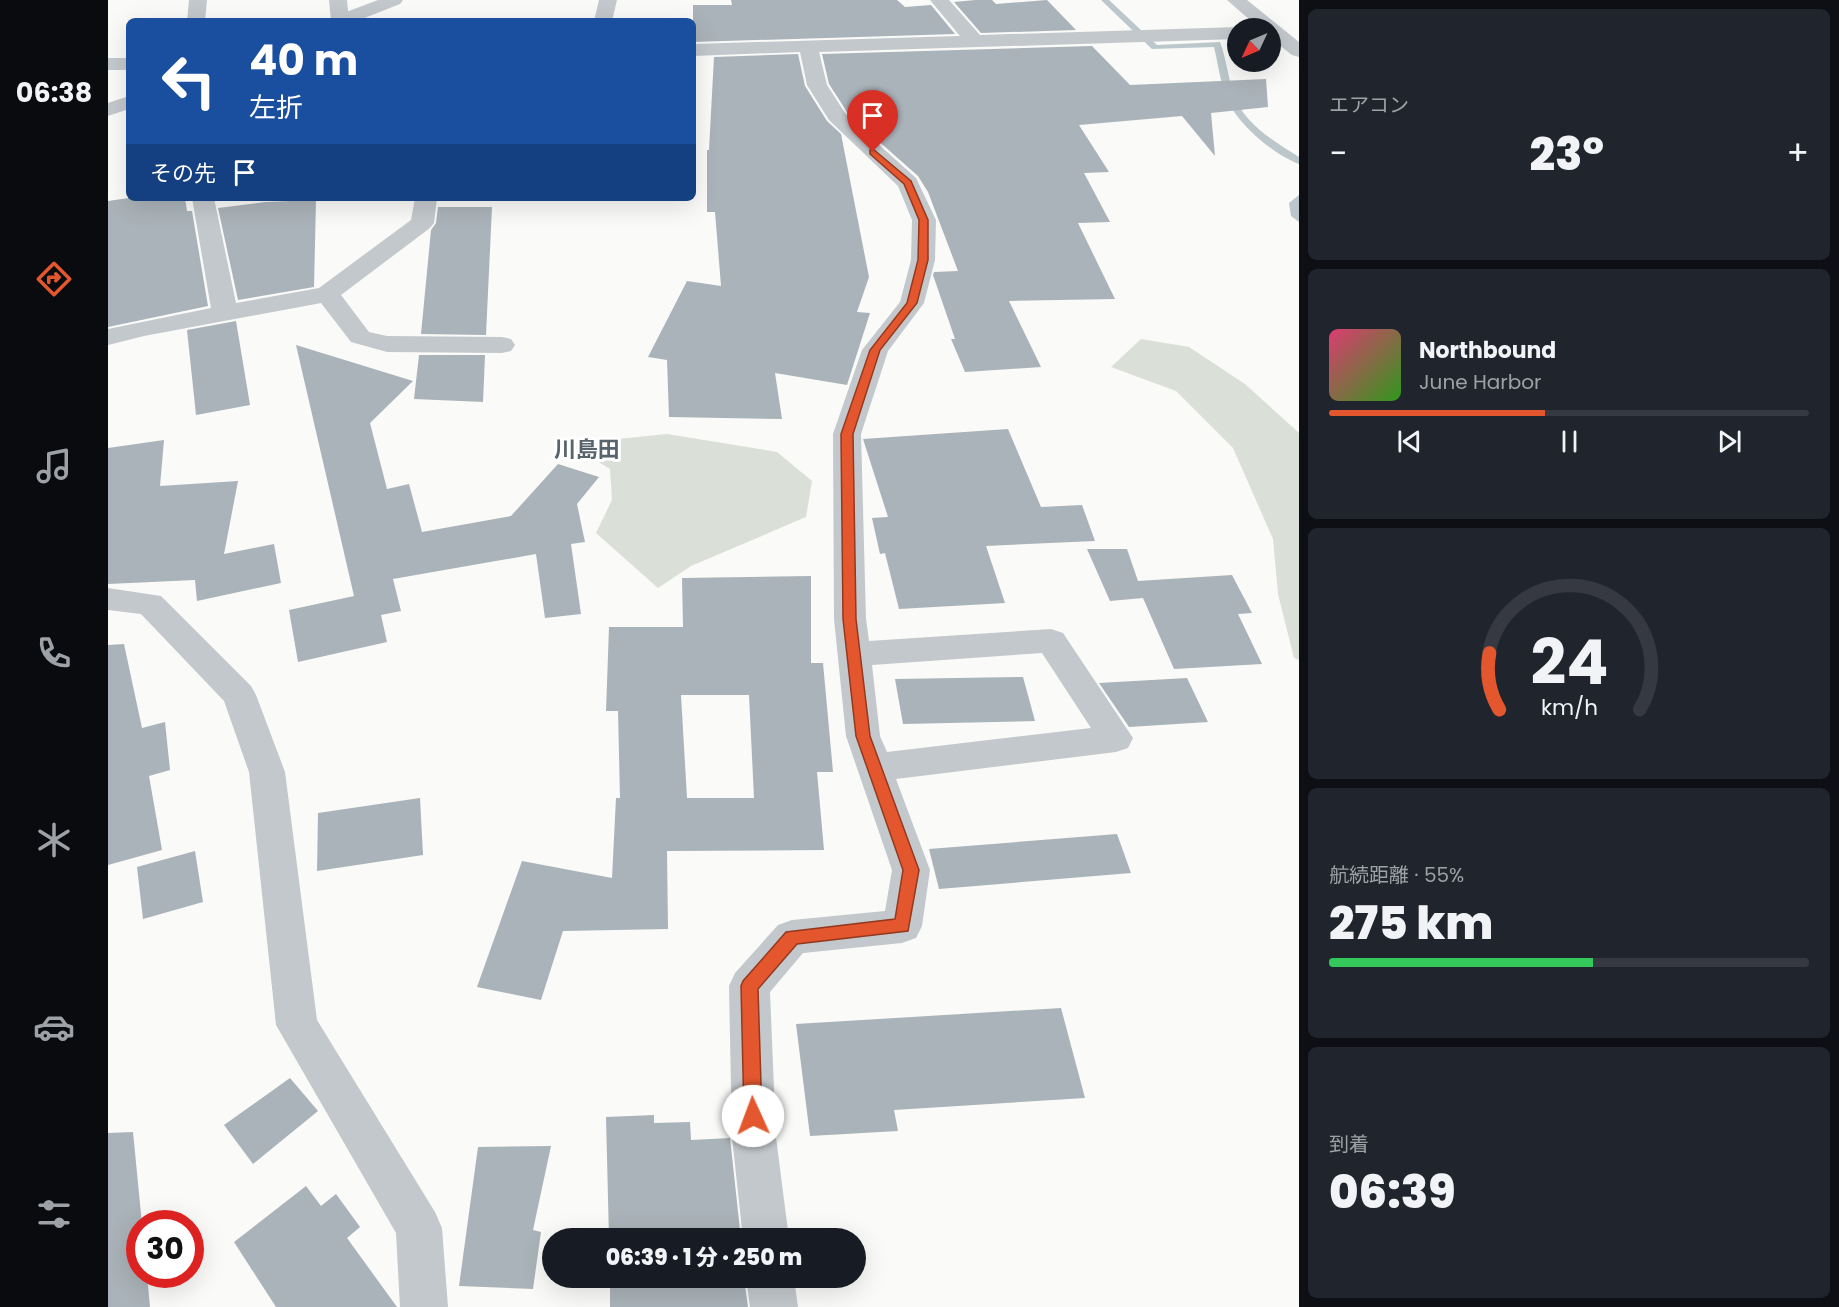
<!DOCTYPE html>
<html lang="ja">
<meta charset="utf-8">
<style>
:root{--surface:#171b24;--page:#20242c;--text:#f1f3f6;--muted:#9ea1a6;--line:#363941;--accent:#e4572e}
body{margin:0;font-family:Poppins,"Noto Sans JP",sans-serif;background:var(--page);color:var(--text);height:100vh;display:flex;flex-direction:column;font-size:22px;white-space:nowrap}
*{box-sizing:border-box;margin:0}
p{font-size:20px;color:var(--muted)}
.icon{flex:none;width:33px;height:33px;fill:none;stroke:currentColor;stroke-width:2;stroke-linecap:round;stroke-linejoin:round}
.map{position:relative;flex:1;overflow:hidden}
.sheet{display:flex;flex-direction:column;gap:9px;padding:9px;background:#0d0f14;width:540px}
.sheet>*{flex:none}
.top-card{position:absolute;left:18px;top:18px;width:570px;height:183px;border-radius:9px;box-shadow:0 6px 24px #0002;background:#1a4fa0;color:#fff;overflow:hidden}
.needle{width:39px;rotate:226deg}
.buttons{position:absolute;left:1119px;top:18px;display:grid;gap:12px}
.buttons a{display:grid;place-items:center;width:54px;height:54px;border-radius:50%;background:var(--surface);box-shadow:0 6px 24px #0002;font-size:30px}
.speed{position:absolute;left:18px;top:1210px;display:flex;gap:12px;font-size:30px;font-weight:700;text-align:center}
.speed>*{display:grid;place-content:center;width:78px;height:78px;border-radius:50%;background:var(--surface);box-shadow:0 6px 24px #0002;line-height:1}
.speed .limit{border:9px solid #d22;background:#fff;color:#111}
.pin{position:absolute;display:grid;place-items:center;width:51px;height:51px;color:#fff;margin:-62px -26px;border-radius:50% 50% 50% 0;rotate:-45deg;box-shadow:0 0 6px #0007}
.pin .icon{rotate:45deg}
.me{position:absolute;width:66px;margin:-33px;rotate:358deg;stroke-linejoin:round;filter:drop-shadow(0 0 4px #0008)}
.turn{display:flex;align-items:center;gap:21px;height:126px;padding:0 24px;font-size:27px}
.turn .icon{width:78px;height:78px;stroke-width:2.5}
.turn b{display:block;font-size:42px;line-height:51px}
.then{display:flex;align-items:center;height:57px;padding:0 24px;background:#0003;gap:12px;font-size:22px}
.big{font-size:45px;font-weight:800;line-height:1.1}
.sheet .tile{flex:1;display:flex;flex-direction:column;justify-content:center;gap:9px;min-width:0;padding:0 21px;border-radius:9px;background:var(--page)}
.sheet .dial{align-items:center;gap:0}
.dial svg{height:156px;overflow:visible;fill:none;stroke:var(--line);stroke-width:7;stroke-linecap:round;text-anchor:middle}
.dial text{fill:var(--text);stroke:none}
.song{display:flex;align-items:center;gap:18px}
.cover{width:72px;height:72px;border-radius:9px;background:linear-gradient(135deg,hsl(340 70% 55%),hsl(110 70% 35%))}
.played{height:6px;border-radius:3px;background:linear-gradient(90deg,var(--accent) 45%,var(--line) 45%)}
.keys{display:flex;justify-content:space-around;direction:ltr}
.heat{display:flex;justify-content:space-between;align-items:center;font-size:33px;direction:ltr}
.charge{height:9px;border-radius:4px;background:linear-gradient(90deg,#34c759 55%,var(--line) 0)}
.trip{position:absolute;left:434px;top:1228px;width:324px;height:60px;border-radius:30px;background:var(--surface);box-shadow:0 6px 24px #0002;font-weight:800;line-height:60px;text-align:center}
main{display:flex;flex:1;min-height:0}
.menu{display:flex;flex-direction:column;width:108px;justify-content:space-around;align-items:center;background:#090b0e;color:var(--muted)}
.menu .icon{width:42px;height:42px}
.menu .selected{color:var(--accent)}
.menu b{font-size:27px;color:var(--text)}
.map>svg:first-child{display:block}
</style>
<main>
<nav class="menu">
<b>06:38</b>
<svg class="icon selected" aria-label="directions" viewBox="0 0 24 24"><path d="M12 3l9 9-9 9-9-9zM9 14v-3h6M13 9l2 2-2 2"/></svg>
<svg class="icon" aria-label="music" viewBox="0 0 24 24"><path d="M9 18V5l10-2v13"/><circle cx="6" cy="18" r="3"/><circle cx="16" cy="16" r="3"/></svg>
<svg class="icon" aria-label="phone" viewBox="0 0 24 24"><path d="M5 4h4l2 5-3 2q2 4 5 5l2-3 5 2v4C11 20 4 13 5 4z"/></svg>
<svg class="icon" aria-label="climate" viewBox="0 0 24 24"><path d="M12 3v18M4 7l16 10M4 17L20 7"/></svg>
<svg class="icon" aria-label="car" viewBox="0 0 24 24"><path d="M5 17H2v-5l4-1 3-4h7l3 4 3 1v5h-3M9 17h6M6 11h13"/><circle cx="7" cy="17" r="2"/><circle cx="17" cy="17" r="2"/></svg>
<svg class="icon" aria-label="filters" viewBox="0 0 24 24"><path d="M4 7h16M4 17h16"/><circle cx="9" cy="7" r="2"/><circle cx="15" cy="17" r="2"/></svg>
</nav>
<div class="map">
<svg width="1191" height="1307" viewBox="0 0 1191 1307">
<rect width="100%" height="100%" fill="#fafaf8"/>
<!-- green -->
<g fill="#dadfd7">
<path d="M1033 339 1081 347 1137 384 1191 433V660L1186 658 1170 594 1165 539 1125 448 1068 391 1003 367Z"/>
<path d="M559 434 669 452 704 481 698 517 583 566 550 588 488 533 504 500 502 469 461 444Z"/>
</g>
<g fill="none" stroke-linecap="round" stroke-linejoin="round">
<!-- stream -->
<g fill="#bbc7cb" fill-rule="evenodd">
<path d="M993 0H1001L1049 45 1112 42C1118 58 1120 76 1125 92 1134 123 1166 141 1191 157V164C1166 155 1128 123 1118 97 1112 81 1110 63 1106 47L1044 49Z"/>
<path d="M1191 195V222L1183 216 1181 203Z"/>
</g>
</g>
<!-- building -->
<g fill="#aab3b9" fill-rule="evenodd">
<path d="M623 0H789L797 7 823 5 847 34 585 42V5H624Z"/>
<path d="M867 0H884L888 4 939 0 968 30 873 33 846 2Z"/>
<path d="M984 46 1022 85 1158 79 1160 107 1103 113 1107 156 1074 116 971 125 1001 172 976 173 1002 222 970 223 1007 299 901 301 933 367 857 372 843 339H847L825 275 826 272 850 271 820 192 810 176 741 115 721 84 714 54Z"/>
<path d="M690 54 697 86 719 121 733 134 761 277 749 312 762 313 739 385 667 373 674 419 561 417 559 360 540 357 579 281 613 286 607 212H599V150H601L606 57Z"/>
<path d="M21 198H77L79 211H84L100 306 0 327V201Z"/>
<path d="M208 200 206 287 130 300 110 208 157 202Z"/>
<path d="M330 207H384L378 335 313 334 323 230 328 223Z"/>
<path d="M128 321 142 405 88 415 79 330Z"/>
<path d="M188 345 305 381 262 423 279 489 301 484 314 532 403 516 450 464 491 477 469 504 477 542 463 544 473 614 437 618 428 554 285 579 293 611 273 615 279 642 190 662 181 610 246 596Z"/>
<path d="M311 355H377L375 402 306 399Z"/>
<path d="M900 429 933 507 974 505 987 541 878 546 897 603 791 609 777 553 772 554 764 518 780 517 755 439Z"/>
<path d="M56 440 52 486 130 481 116 554 166 544 173 583 89 601 87 580 0 584V448Z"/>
<path d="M979 549H1019L1030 581 1124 575 1144 613 1130 614 1154 664 1066 669 1035 598 1002 601Z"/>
<path d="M703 576V663H715L725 772H709L716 850 559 851 560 929 455 931 433 1000 369 987 414 861 504 878 508 798H512L510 711H498L501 627H575L574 578ZM573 695H641L646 798H579Z"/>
<path d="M16 644 34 728 57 722 62 770 41 776 54 850 0 865V645Z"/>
<path d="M915 677 927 721 795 724 787 679Z"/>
<path d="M1079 678 1100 722 1021 727 991 683Z"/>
<path d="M312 798 315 855 209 871 210 813Z"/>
<path d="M1009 834 1023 873 831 889 821 849Z"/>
<path d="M87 851 95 902 35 919 29 867Z"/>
<path d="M953 1008 977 1098 786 1110 790 1131 702 1136 688 1024Z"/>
<path d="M182 1078 210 1111 145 1164 116 1125Z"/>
<path d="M546 1115V1123L582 1122 583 1140 622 1138 633 1239H501L498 1117Z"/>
<path d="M25 1132 34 1224H32V1275H39L42 1307H0V1133Z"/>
<path d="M443 1146 425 1230 433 1232 425 1289 351 1286 370 1147Z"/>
<path d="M198 1186 213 1206 228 1194 252 1227 239 1238 289 1307H168L126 1242Z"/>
<path d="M502 1278H636L640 1307H502Z"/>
</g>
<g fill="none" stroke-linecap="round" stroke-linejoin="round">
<!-- minor -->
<g fill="#c3c8cc" fill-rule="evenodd">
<path d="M81 0H99L97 21H79Z"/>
<path d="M221 0H239L241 21H223Z"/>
<path d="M491 0H509L504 21H486Z"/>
<path d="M822 0H841L872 35 1130 27 1135 28H1130V39L711 52 719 85 739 116 808 178 828 220 827 260 816 303 780 351 753 434 758 619 761 641 943 629 955 633 1025 738 1020 748 1008 752 788 779 822 870 814 926 808 938 794 943 695 953 662 992 668 1137 681 1239H635L624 1137 621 986 627 973 670 925 684 920 777 911 784 870 738 736 726 619 725 434 754 350 792 302 803 260 804 220 790 186 721 120 699 85 692 52 585 56V44L852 36ZM934 653 983 728 779 752 772 736 764 665Z"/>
<path d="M1119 0H1139L1191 42V57L1184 55 1162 38V28H1151Z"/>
<path d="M84 198H106L128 303 211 288 303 220 307 198H329L326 223 322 228 233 295 261 332 279 336 394 337 403 339 407 345 403 351 394 353 279 352 243 342 213 303 36 336 0 345V329L103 308Z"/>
<path d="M0 588 53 596 143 686 148 695 177 772 209 1020 327 1212 334 1228 340 1307H292L288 1233 168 1025 141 772 116 701 33 614 0 610Z"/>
<path d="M638 1278H686L690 1307H642Z"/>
</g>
<!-- tertiary -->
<g fill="#c3c8cc" fill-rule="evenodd">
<path d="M270 0H295L292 4 249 21H223L225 17Z"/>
<rect x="0" y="58" width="21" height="12"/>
<path d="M21 96V109L0 116V103Z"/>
</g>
</g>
<!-- route -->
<path fill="#e4572e" stroke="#94391e" stroke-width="1.5" d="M765 149 803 181 820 220V260L809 303 772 350 745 434 748 619 762 736 811 870 800 931 689 944 650 989 654 1116 652 1122 645 1124 639 1122 636 1116 633 986 635 981 678 932 787 919 795 870 748 736 735 619 733 434 762 350 799 303 810 260 811 220 796 184 762 154V150Z"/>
<g text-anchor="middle" stroke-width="6" stroke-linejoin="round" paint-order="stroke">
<!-- quarter labels -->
<g font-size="22" font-weight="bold" fill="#57646e" stroke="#fff">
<text x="479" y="457">川島田</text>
</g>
</g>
</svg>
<div class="buttons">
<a><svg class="needle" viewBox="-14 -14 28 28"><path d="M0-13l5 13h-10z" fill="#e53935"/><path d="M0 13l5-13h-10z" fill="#9ea1a6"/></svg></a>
</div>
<div class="speed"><div class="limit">30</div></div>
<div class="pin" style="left:765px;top:152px;background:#d93025"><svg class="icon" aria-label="arrive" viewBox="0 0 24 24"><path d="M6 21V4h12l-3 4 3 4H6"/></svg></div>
<svg class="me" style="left:645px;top:1116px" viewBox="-20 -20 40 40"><circle r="19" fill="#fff"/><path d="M0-13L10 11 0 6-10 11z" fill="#e4572e"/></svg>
<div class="trip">06:39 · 1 分 · 250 m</div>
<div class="top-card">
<div class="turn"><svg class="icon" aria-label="left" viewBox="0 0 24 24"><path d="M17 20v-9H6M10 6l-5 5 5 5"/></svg><div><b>40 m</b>左折</div></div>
<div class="then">その先<svg class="icon" aria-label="arrive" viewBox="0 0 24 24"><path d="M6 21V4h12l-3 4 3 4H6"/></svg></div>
</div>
</div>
<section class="sheet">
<div class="tile"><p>エアコン</p>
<div class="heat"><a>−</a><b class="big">23°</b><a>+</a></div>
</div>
<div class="tile">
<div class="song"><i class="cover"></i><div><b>Northbound</b><p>June Harbor</p></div></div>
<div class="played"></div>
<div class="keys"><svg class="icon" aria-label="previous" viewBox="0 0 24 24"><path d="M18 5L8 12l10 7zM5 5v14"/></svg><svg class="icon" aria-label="pause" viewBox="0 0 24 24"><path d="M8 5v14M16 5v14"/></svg><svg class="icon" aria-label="next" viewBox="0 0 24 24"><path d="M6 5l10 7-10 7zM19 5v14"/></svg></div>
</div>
<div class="tile dial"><svg viewBox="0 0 100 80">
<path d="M14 69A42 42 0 1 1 86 69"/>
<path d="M14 69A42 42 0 0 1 9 40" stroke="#e4572e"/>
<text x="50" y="56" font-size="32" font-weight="700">24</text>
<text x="50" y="72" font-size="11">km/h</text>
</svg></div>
<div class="tile"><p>航続距離 · 55%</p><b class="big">275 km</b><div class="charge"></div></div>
<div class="tile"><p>到着</p><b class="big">06:39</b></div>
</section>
</main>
